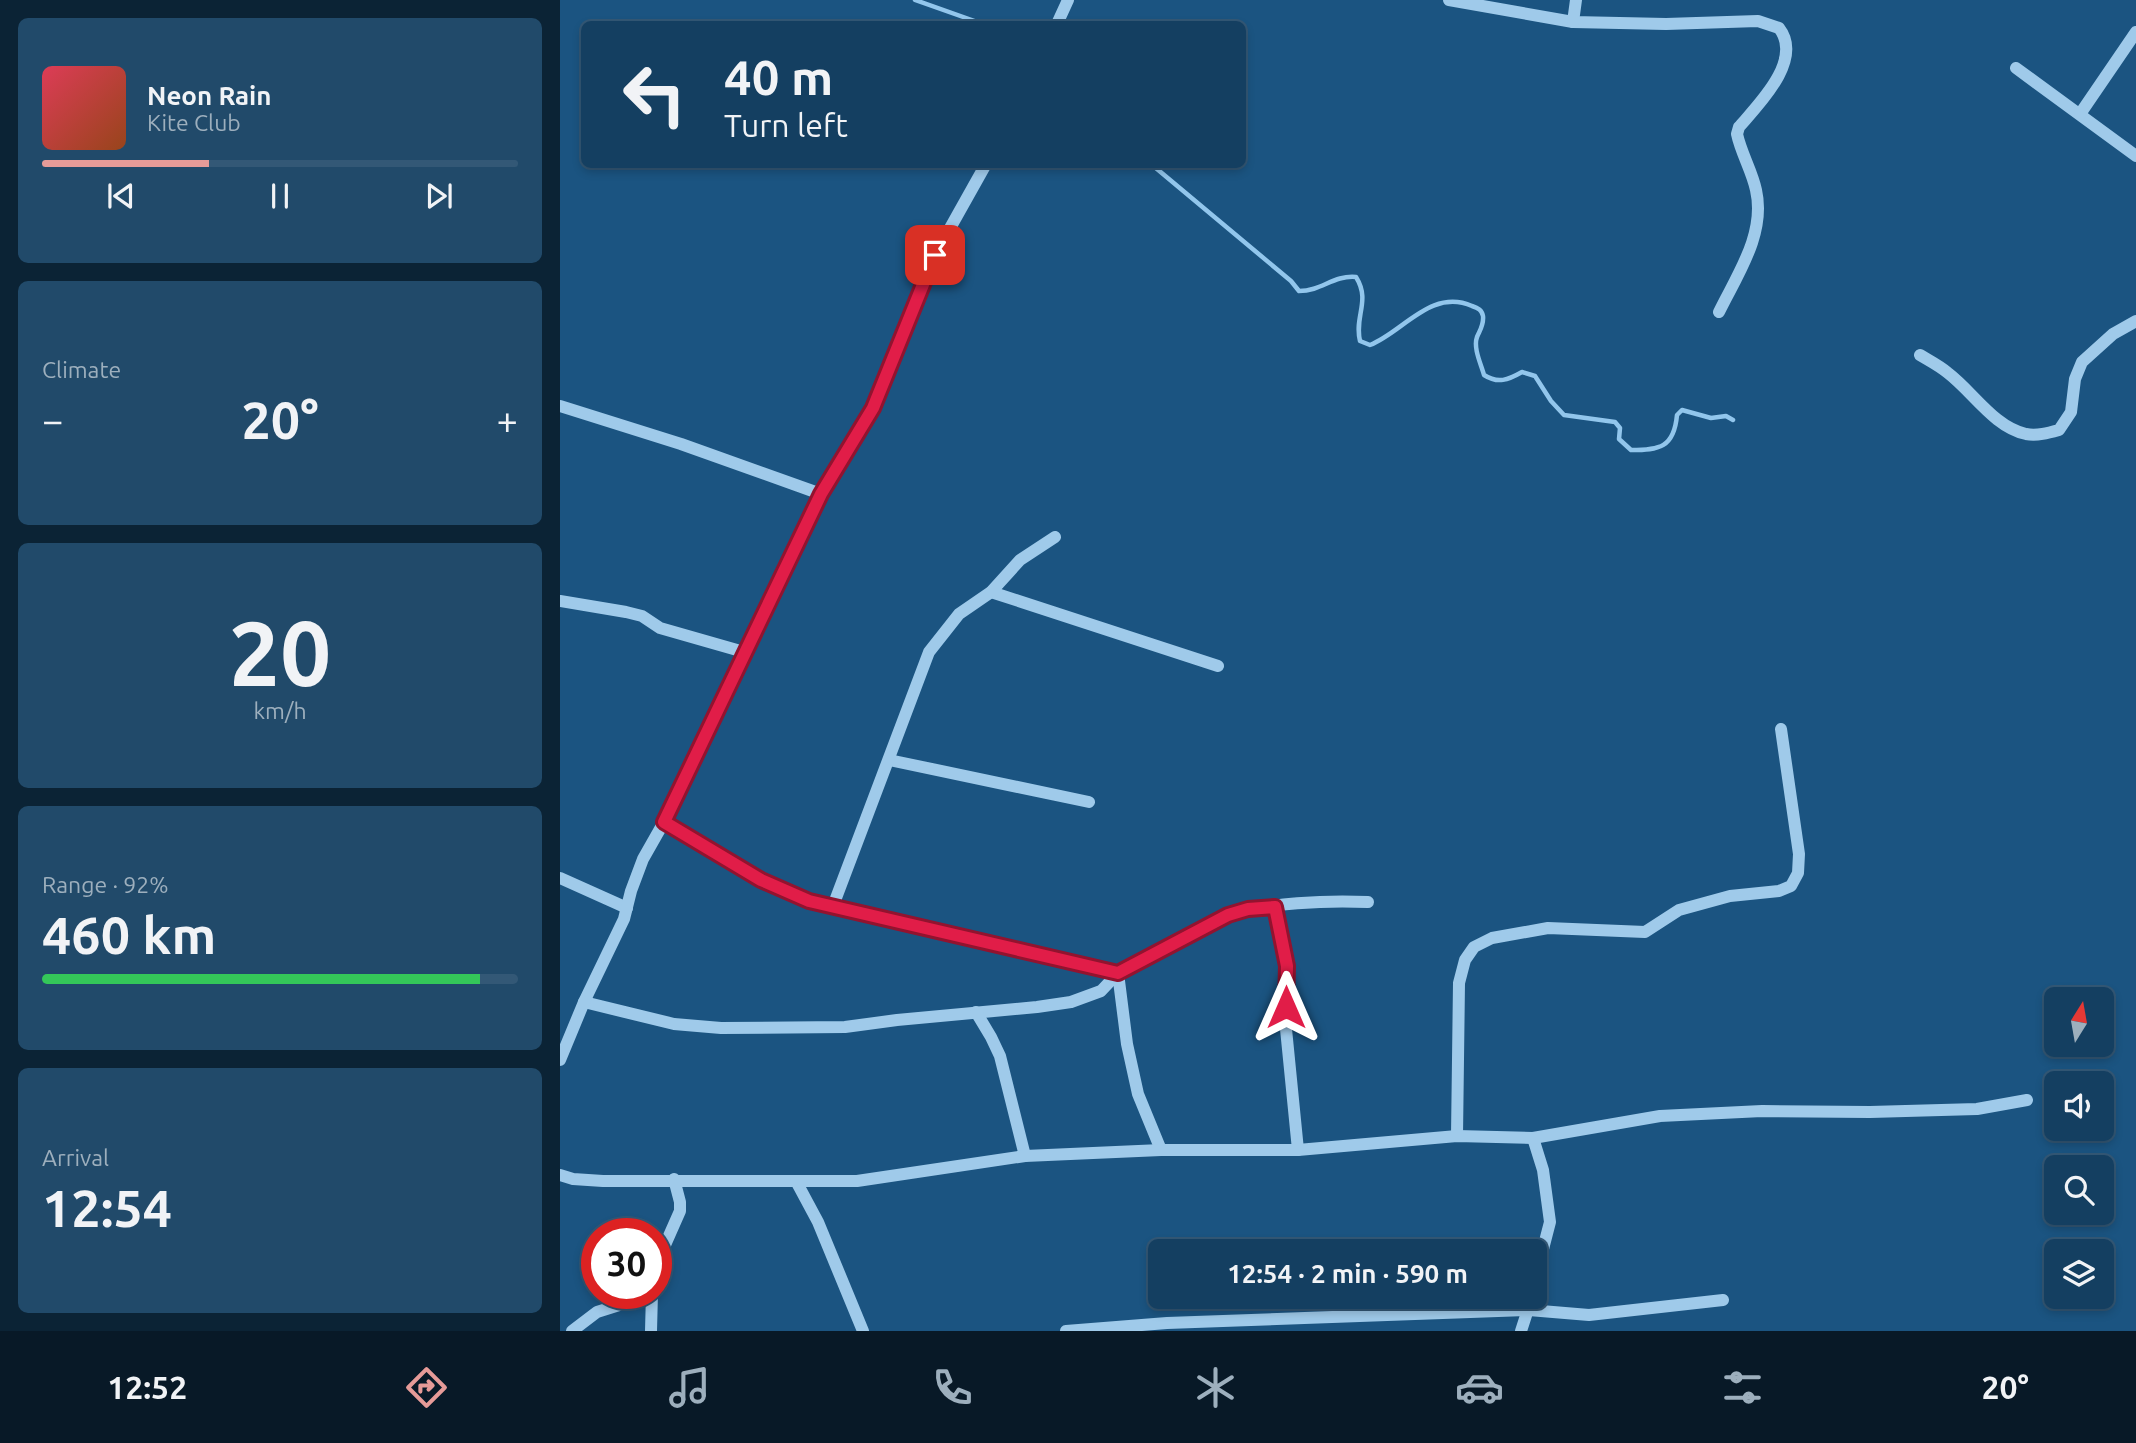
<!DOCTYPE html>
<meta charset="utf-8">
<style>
:root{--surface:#143f61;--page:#214a6a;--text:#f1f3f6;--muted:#9dafbd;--line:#335876;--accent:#e69b98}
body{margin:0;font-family:Ubuntu,sans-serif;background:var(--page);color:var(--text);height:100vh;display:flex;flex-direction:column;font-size:26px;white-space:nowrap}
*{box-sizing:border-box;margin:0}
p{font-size:23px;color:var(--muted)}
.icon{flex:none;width:38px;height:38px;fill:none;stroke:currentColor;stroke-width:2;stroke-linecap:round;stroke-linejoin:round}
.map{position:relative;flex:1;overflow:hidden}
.side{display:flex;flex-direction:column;gap:18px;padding:18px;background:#0b2335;width:560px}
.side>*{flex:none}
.hud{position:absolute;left:21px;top:21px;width:665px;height:147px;border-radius:10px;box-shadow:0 4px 10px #0003,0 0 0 2px var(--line);background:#143f61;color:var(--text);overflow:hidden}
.needle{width:46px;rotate:11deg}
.buttons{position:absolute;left:1484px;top:987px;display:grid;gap:14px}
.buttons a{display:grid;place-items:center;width:70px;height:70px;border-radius:10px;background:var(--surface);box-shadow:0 4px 10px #0003,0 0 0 2px var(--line);font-size:35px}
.speed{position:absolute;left:21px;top:1218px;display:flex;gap:14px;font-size:35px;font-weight:700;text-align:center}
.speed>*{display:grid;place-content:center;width:91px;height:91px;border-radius:50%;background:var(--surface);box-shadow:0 4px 10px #0003,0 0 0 2px var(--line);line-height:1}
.speed .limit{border:10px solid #d22;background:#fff;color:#111}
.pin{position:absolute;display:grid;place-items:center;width:60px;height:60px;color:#fff;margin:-30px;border-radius:14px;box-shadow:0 4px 10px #0006}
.me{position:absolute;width:77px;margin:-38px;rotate:0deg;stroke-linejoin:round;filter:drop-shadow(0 0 5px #0008)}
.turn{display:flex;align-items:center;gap:24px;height:147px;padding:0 28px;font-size:32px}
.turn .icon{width:91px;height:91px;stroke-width:2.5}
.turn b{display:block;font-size:49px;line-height:60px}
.big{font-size:52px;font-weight:600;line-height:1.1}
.side .tile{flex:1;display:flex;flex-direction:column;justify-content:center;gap:10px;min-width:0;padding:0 24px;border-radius:10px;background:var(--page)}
.side .dial{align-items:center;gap:0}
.dial b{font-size:91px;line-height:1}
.song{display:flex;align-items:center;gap:21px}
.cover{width:84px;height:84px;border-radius:10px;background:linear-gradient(135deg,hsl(350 70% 55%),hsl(20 70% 35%))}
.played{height:7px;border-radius:4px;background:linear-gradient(90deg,var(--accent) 35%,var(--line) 35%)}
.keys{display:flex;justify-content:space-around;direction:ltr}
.heat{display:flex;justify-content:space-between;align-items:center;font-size:38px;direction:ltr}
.charge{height:10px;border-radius:5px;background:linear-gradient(90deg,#34c759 92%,var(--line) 0)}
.trip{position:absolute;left:588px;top:1239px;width:399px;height:70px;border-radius:10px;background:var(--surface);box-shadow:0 4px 10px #0003,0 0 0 2px var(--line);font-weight:600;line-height:70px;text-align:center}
.tabs{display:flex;height:112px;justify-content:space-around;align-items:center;background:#081927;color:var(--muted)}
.tabs .icon{width:49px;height:49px}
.tabs .active{color:var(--accent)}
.tabs b{font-size:32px;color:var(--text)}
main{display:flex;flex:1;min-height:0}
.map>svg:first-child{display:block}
</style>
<main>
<section class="side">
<div class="tile">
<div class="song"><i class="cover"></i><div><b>Neon Rain</b><p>Kite Club</p></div></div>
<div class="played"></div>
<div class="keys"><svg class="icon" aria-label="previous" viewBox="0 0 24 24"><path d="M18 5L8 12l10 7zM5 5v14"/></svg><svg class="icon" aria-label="pause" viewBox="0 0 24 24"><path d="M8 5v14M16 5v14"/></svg><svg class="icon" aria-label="next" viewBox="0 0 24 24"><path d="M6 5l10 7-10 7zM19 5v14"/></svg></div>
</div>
<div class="tile"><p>Climate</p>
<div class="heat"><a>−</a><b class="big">20°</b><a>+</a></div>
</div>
<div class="tile dial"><b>20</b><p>km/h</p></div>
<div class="tile"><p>Range · 92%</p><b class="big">460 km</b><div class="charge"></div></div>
<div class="tile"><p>Arrival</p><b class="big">12:54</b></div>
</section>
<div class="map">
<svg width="1576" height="1331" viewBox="0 0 1576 1331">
<rect width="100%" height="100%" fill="#1b5481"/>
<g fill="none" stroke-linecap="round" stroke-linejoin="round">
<!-- stream -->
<g stroke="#92c6ec" stroke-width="4.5">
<path d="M355 0 423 24"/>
<path d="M591 164 731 281 739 291C762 291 773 275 796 277 811 301 794 316 800 341L810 345C843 332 871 288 912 306 918 308 922 310 923 316 924 325 920 330 917 337 913 348 921 364 924 375 938 384 948 380 962 372L975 376 991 401 1004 415 1055 422 1060 428 1059 439 1071 450C1099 450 1114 448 1117 415L1122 410 1151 418 1166 416 1173 420"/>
</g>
<!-- minor -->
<g stroke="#9fcaea" stroke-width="12">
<path d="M889 0 1013 22 1106 24 1198 21 1219 28C1244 60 1198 105 1179 127L1177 134C1181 153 1192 171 1196 190 1206 234 1177 275 1159 312"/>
<path d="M1013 22 1016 0"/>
<path d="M497 24 508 0"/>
<path d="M1456 68 1576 156"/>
<path d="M1520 114 1576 32"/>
<path d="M1360 355C1370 361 1380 366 1388 373 1413 392 1434 427 1466 434 1477 436 1488 433 1499 430L1511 412 1515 379 1522 362 1553 334 1576 321"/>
<path d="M0 406 121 444 261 494"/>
<path d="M431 592 658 666"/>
<path d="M0 601 66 612 82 616 100 628 184 652"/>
<path d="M329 760 529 802"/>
<path d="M104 822 201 880 249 901 558 973 567 1044 578 1094 601 1150"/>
<path d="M0 878 67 908"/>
<path d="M273 906 369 652 399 614 431 592 460 560 495 537"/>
<path d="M715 907 727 966 726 1029 738 1150"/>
<path d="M24 1002 114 1024 161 1028 285 1027 337 1020 477 1007 511 1002 541 991 558 973 668 915C709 903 765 900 808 902"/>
<path d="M416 1012 431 1037 440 1056 465 1156"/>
<path d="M0 1060 24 1002 64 919 71 891 83 859 104 822 261 494 313 408 375 255 426 164"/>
<path d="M897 1136 899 983 905 960 914 947 932 938 988 928 1085 932 1119 910 1170 896 1219 891 1231 886 1238 873 1239 854 1221 729"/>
<path d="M973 1138 983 1170 990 1222 975 1280"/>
<path d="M0 1175 13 1179 43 1181H236L258 1222 303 1331"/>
<path d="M236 1181H297L465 1156 601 1150H738L897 1136 973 1138 1100 1116 1202 1111 1310 1112 1417 1109 1467 1100"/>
<path d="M96 1274 101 1254 120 1211V1202L114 1179"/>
<path d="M12 1331 37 1312 91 1295"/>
<path d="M91 1331 92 1293"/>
<path d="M506 1331 607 1323 969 1310 1029 1315 1163 1300"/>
<path d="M961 1331 972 1297"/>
</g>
</g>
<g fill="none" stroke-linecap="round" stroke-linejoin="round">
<defs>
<path id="route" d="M375 255 313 408 261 494 104 822 201 880 249 901 558 973 668 915 688 909 715 907 727 966 726 1007"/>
</defs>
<!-- route casing -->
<use href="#route" stroke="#92132f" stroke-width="18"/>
<!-- route -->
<use href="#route" stroke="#e11d48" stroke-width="12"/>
</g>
</svg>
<div class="buttons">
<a><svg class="needle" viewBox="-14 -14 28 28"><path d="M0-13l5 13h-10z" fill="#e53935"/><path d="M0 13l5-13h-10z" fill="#9dafbd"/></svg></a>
<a><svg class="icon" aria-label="sound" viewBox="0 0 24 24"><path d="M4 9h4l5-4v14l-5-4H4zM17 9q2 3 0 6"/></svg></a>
<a><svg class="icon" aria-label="search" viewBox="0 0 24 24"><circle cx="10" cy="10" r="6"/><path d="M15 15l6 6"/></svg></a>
<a><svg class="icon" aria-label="layers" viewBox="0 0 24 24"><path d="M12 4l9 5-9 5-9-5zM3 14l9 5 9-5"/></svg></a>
</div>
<div class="speed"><div class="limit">30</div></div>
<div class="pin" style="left:375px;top:255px;background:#d93025"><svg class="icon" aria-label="arrive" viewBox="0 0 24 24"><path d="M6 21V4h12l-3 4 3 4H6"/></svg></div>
<svg class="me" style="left:726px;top:1007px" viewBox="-20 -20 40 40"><path d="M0-17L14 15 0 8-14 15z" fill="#e11d48" stroke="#fff" stroke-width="4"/></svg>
<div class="trip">12:54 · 2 min · 590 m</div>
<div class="hud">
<div class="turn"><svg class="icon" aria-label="left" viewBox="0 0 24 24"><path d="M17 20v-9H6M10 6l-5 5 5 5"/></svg><div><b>40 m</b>Turn left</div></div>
</div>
</div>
</main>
<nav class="tabs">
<b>12:52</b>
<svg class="icon active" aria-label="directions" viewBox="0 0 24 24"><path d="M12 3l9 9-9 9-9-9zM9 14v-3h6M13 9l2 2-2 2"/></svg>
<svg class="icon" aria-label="music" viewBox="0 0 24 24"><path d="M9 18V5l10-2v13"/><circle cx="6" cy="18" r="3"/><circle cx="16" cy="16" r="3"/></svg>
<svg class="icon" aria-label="phone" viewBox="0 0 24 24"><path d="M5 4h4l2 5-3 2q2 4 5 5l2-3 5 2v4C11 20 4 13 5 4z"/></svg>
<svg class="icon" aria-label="climate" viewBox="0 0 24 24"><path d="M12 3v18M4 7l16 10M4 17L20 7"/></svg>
<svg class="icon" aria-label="car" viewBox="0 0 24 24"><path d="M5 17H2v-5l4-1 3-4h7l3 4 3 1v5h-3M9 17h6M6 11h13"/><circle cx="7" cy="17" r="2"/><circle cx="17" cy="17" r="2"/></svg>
<svg class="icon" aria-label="filters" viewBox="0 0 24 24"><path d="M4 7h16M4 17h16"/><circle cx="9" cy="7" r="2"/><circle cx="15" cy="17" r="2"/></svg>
<b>20°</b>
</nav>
